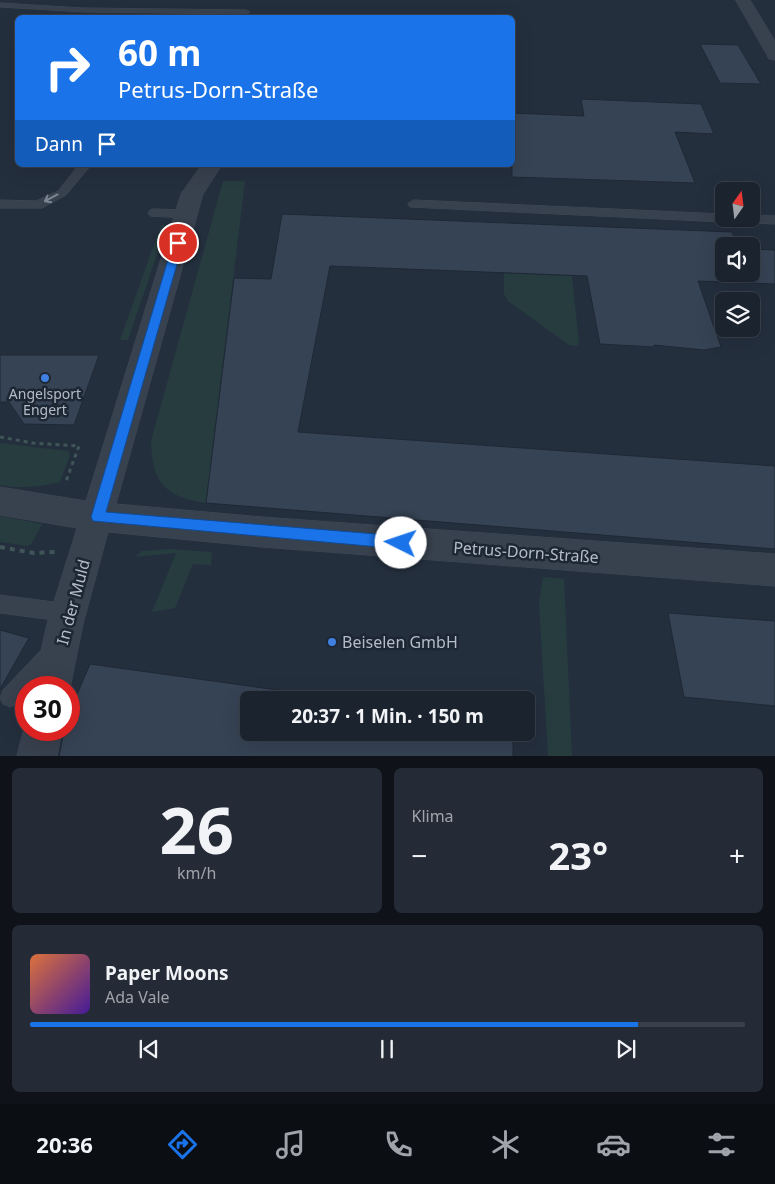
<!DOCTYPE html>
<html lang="de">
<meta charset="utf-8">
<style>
:root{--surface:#1b232e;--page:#242b36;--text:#f1f3f6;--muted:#a0a4aa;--line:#39404a;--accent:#1a73e8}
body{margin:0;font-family:"Noto Sans",sans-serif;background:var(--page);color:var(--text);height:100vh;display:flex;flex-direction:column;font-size:19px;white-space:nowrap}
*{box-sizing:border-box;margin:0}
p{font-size:16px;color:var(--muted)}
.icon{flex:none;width:28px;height:28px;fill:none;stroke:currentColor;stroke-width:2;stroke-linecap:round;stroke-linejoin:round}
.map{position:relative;height:756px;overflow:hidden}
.panel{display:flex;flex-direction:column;gap:12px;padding:12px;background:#0f1319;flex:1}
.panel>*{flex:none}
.hud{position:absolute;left:15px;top:15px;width:500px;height:152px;border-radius:8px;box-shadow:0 5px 20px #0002,0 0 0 1px var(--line);background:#1a73e8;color:#fff;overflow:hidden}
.needle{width:32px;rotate:14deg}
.tools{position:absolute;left:715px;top:182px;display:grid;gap:10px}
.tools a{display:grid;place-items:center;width:45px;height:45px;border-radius:8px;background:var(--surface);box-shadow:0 5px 20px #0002,0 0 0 1px var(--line);font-size:25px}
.speed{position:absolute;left:15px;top:676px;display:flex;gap:10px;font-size:25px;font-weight:700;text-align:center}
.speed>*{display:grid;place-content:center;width:65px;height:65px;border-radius:50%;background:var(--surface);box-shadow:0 5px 20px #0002,0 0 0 1px var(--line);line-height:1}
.speed .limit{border:8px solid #d22;background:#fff;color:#111}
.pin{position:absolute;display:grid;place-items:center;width:42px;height:42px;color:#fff;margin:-21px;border:2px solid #fff;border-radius:50%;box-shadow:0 1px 5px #0007}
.me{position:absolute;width:55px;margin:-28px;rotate:274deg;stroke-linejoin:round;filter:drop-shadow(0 0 4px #0008)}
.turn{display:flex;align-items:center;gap:18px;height:105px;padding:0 20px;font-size:22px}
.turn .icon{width:65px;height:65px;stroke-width:2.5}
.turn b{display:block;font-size:35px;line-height:42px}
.then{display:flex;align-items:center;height:48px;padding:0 20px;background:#0003;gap:10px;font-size:19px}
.big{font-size:38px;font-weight:700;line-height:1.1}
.panel .tile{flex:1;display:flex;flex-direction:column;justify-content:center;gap:8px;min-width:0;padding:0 18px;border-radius:8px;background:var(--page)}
.panel .dial{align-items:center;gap:0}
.dial b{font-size:65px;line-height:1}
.song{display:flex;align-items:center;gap:15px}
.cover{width:60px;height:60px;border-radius:8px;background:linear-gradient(135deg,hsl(20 70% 55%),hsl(260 70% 35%))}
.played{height:5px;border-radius:2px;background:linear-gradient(90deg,var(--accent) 85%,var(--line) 85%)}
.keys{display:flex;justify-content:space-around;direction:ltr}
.heat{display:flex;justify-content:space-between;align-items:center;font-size:28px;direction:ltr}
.panel .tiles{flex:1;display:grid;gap:12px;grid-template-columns:1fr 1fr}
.tile:last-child{grid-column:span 2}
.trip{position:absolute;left:240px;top:691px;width:295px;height:50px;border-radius:8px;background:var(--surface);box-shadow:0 5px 20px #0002,0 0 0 1px var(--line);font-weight:700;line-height:50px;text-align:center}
.menu{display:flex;height:80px;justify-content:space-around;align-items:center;background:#0b0e12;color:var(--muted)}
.menu .icon{width:35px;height:35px}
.menu .on{color:var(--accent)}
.menu b{font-size:22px;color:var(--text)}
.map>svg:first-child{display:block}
</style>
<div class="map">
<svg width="775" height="757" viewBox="0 0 775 757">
<rect width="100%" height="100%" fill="#242f3e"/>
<!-- green -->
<g fill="#263c3f">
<path d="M223 181H245L206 503C164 497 152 482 151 441Z"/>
<path d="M161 225H167L128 340H120Z"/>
<path d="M504 273 572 276 579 343 578 346 569 345 508 301 504 294Z"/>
<path d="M0 443 68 451 70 455 60 482C39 487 21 489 0 485Z"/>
<path d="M0 516 42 524 32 543 28 546 0 542Z"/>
<path d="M169 549 212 552 211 565 193 564 175 608 152 612 176 553 135 557 142 551Z"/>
<path d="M543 577 564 579 572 756H548L539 603Z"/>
</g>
<!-- building -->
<g fill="#364354" stroke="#1f2835">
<path d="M700 44 738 45 761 84 720 83Z"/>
<path d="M581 99 701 104 714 134 675 132 695 183 512 177V113L584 116Z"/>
<path d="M282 214 732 232 738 246H724V274H751V249L775 250V284L698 281 721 347 704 350 654 345V347L600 344 587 276 330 266 298 432 775 466V549L206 503 234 278 271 279Z"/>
<path d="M0 355H99L74 425 24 424 9 402H0Z"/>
<path d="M668 613 775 621V706L684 697Z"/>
<path d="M0 630 29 638 0 689Z"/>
<path d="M90 664 350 700H249V732H513V757H59L64 730H69V713Z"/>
</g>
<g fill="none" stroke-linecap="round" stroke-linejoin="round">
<defs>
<g id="service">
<path d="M0 3 83 8 246 10 250 12 246 14 83 12 0 7Z"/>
<path d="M79 165H91L66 195 42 208H0V200L36 201 58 191Z"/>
<path d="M414 200 724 214V219H730L724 222 410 207 408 204Z"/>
<path d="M154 209 186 210 192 214 186 218 150 216 148 213 150 210Z"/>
<path d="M751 215 775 216V224L748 223 742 219H751Z"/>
<path d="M0 595 69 604 76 606 79 613 76 620 69 622 0 613Z"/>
<path d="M52 643 59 646 62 653 59 660 33 688H26V695L17 704 10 707 3 704 0 698 3 690 45 646Z"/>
</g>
<g id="minor">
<path d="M736 0H750L775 41V60L769 59 767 55Z"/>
<path d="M202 165H222L203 194 116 504 262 517 775 554V586L262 547 108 532 83 624 69 693V688H33L47 624 77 528 0 515V487L86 501 181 194Z"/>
<path d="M26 721V730H62L57 757H17Z"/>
</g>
</defs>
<!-- service casing -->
<use href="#service" stroke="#414a57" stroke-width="1"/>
<!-- minor casing -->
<use href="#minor" stroke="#414a57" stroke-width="1"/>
<!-- path-far1 -->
<path stroke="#3f5557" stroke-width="3" stroke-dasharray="4 4" stroke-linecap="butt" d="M0 437 33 443 79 446 65 484"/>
<!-- path -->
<path stroke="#3f5557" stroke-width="4" stroke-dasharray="5 5" stroke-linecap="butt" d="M0 547 34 553 56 552"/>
<!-- service -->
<use href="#service" fill="#38414e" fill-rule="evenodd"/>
<!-- minor -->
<use href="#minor" fill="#38414e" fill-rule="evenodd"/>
</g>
<!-- one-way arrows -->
<defs><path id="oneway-shaft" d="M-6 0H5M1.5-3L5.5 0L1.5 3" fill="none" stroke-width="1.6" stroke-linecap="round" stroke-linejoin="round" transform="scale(1.25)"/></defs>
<use stroke="#7c8592" href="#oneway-shaft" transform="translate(51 198) rotate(152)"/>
<!-- route -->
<path fill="#1a73e8" stroke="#114b97" d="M178 240 183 243 106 512 401 536 406 538 408 543 406 547 401 549 93 521 91 517 173 243Z"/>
<!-- markers -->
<g fill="#3f7fe0" stroke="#1d2633" stroke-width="2">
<circle cx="45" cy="378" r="5"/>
<circle cx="332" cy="642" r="5"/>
</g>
<g text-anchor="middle" stroke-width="5" stroke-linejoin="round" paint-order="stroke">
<!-- poi labels -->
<g font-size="14" fill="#b4bcc9" stroke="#1d2633">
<text x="45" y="399">Angelsport<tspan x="45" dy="16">Engert</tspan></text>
</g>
<!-- near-street labels -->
<g font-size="16" fill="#b4bcc9" stroke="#1d2633">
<text transform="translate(526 552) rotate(4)" y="6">Petrus-Dorn-Straße</text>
<text transform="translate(73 602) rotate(-75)" y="6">In der Muld</text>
</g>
<!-- near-poi labels -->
<g font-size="16" fill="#b4bcc9" stroke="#1d2633" text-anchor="start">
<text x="342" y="648">Beiselen GmbH</text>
</g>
</g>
</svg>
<div class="tools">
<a><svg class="needle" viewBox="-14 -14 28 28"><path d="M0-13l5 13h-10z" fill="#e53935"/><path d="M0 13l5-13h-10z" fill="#a0a4aa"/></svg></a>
<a><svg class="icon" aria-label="sound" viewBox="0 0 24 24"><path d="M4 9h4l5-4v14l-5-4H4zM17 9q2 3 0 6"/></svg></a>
<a><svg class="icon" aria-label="layers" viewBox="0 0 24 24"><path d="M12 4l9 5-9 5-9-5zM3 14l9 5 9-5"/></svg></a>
</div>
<div class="speed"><div class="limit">30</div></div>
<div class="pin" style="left:178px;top:243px;background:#d93025"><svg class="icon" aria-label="arrive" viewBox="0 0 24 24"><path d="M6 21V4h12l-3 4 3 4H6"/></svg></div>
<svg class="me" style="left:401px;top:543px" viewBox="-20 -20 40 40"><circle r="19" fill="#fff"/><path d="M0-13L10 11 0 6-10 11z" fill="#1a73e8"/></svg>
<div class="trip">20:37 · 1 Min. · 150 m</div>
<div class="hud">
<div class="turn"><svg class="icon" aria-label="right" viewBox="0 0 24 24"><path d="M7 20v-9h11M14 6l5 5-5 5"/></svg><div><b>60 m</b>Petrus-Dorn-Straße</div></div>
<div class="then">Dann<svg class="icon" aria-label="arrive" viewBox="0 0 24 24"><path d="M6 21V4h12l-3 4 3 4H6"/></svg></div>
</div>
</div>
<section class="panel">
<div class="tiles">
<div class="tile dial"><b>26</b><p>km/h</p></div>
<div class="tile"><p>Klima</p>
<div class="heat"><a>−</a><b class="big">23°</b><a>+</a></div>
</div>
<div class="tile">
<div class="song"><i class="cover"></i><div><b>Paper Moons</b><p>Ada Vale</p></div></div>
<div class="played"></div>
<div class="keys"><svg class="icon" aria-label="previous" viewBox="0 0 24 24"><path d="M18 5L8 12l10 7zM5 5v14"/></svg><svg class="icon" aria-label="pause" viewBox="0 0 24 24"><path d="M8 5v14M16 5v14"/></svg><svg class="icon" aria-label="next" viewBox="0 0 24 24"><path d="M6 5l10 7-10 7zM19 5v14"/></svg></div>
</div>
</div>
</section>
<nav class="menu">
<b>20:36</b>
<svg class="icon on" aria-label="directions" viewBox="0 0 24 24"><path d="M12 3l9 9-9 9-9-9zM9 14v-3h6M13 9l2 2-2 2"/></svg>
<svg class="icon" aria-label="music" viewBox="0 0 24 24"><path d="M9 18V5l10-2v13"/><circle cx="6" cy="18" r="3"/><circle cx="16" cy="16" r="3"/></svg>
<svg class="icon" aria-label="phone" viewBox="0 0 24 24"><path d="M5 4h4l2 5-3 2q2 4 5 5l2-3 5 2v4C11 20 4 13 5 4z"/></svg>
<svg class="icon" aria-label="climate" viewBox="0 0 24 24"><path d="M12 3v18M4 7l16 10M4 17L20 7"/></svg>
<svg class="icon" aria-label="car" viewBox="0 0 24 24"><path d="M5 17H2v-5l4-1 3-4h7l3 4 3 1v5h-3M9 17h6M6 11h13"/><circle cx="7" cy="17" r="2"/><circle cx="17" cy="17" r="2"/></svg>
<svg class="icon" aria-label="filters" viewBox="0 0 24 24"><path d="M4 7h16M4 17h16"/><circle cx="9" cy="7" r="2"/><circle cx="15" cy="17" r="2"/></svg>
</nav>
